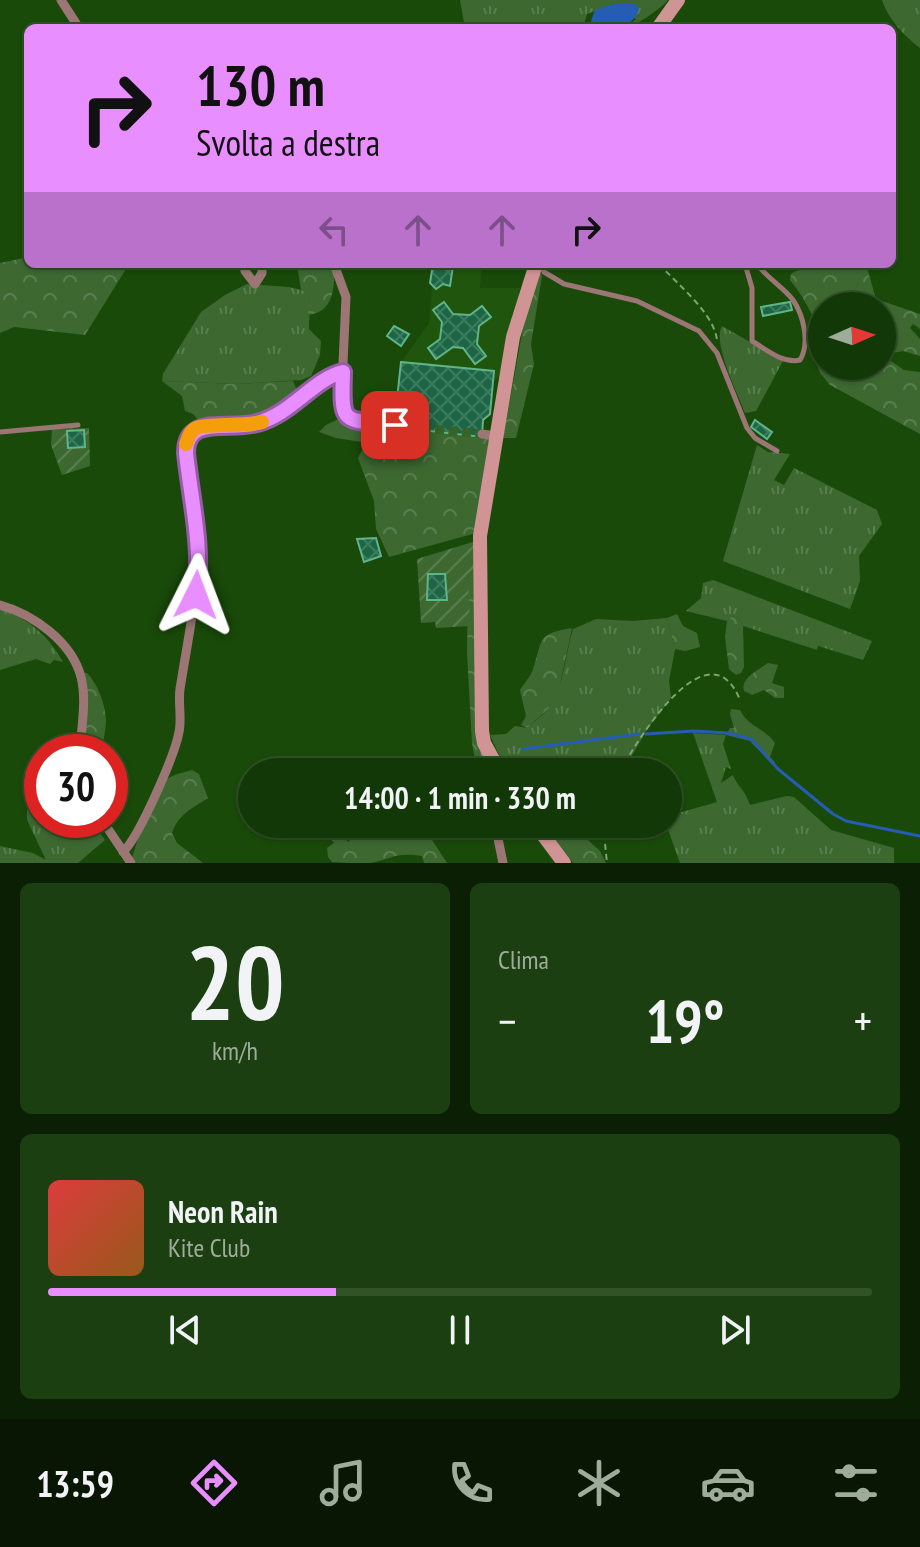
<!DOCTYPE html>
<html lang="it">
<meta charset="utf-8">
<style>
:root{--surface:#133807;--page:#1c3f11;--text:#f1f3f6;--muted:#9dac9b;--line:#325228;--accent:#e88eff}
body{margin:0;font-family:"PT Sans Narrow",sans-serif;background:var(--page);color:var(--text);height:100vh;display:flex;flex-direction:column;font-size:30px;white-space:nowrap}
*{box-sizing:border-box;margin:0}
p{font-size:26px;color:var(--muted)}
.icon{flex:none;width:44px;height:44px;fill:none;stroke:currentColor;stroke-width:2;stroke-linecap:round;stroke-linejoin:round}
.map{position:relative;height:863px;overflow:hidden}
.side{display:flex;flex-direction:column;gap:20px;padding:20px;background:#0a1f04;flex:1}
.side>*{flex:none}
.guide{position:absolute;left:24px;top:24px;width:872px;height:244px;border-radius:12px;box-shadow:0 2px 6px #0004,0 0 0 2px var(--line);background:#e88eff;color:#111;overflow:hidden}
.needle{width:52px;rotate:87deg}
.tools{position:absolute;left:808px;top:292px;display:grid;gap:16px}
.tools a{display:grid;place-items:center;width:88px;height:88px;border-radius:50%;background:var(--surface);box-shadow:0 2px 6px #0004,0 0 0 2px var(--line);font-size:40px}
.speed{position:absolute;left:24px;top:734px;display:flex;gap:16px;font-size:40px;font-weight:700;text-align:center}
.speed>*{display:grid;place-content:center;width:104px;height:104px;border-radius:50%;background:var(--surface);box-shadow:0 2px 6px #0004,0 0 0 2px var(--line);line-height:1}
.speed .limit{border:12px solid #d22;background:#fff;color:#111}
.pin{position:absolute;display:grid;place-items:center;width:68px;height:68px;color:#fff;margin:-34px;border-radius:16px;box-shadow:0 4px 12px #0006}
.me{position:absolute;width:88px;margin:-44px;rotate:3deg;stroke-linejoin:round;filter:drop-shadow(0 0 6px #0008)}
.turn{display:flex;align-items:center;gap:28px;height:168px;padding:0 40px;font-size:36px}
.turn .icon{width:104px;height:104px;stroke-width:2.5}
.turn b{display:block;font-size:56px;line-height:68px}
.lanes{display:flex;align-items:center;height:76px;padding:0 40px;background:#0003;justify-content:center;gap:40px;direction:ltr}
.lanes .off{opacity:.35}
.big{font-size:60px;font-weight:800;line-height:1.1}
.side .card{flex:1;display:flex;flex-direction:column;justify-content:center;gap:12px;min-width:0;padding:0 28px;border-radius:12px;background:var(--page)}
.side .dial{align-items:center;gap:0}
.dial b{font-size:104px;line-height:1}
.song{display:flex;align-items:center;gap:24px}
.cover{width:96px;height:96px;border-radius:12px;background:linear-gradient(135deg,hsl(0 70% 55%),hsl(30 70% 35%))}
.played{height:8px;border-radius:4px;background:linear-gradient(90deg,var(--accent) 35%,var(--line) 35%)}
.keys{display:flex;justify-content:space-around;direction:ltr}
.heat{display:flex;justify-content:space-between;align-items:center;font-size:44px;direction:ltr}
.side .tiles{flex:1;display:grid;gap:20px;grid-template-columns:1fr 1fr}
.card:last-child{grid-column:span 2}
.trip{position:absolute;left:238px;top:758px;width:444px;height:80px;border-radius:40px;background:var(--surface);box-shadow:0 2px 6px #0004,0 0 0 2px var(--line);font-weight:800;line-height:80px;text-align:center}
.tab-bar{display:flex;height:128px;justify-content:space-around;align-items:center;background:#081603;color:var(--muted)}
.tab-bar .icon{width:56px;height:56px}
.tab-bar .current{color:var(--accent)}
.tab-bar b{font-size:36px;color:var(--text)}
.map>svg:first-child{display:block}
</style>
<div class="map">
<svg width="920" height="863" viewBox="0 0 920 863">
<defs>
<pattern id="grass-tufts" width="24" height="20" patternUnits="userSpaceOnUse" patternTransform="scale(2)"><rect width="24" height="20" fill="#3d6931"/><path d="M3 7l-1-3M5 7V3M7 7l1-3M15 17l-1-3M17 17v-4M19 17l1-3" fill="none" stroke="#587f4e"/></pattern>
<pattern id="forest-crowns" width="20" height="18" patternUnits="userSpaceOnUse" patternTransform="scale(2)"><rect width="20" height="18" fill="#3d6931"/><path d="M2 6a3 3 0 1 1 6 0M12 15a3 3 0 1 1 6 0" fill="none" stroke="#587f4e"/></pattern>
<pattern id="garden-furrows" width="10" height="10" patternUnits="userSpaceOnUse" patternTransform="scale(2)"><rect width="10" height="10" fill="#3d6931"/><path d="M-1 1l2-2M0 10L10 0M9 11l2-2" fill="none" stroke="#587f4e"/></pattern>
<pattern id="building-cross-hatch" width="8" height="8" patternUnits="userSpaceOnUse" patternTransform="scale(2)"><rect width="8" height="8" fill="#1d6645"/><path d="M0 0l8 8M0 8l8-8" fill="none" stroke="#3d7c5f"/></pattern>
</defs>
<rect width="100%" height="100%" fill="#194a09"/>
<!-- built -->
<path fill="#1f550d" d="M434 264 482 265 480 288H520L500 377 493 381 490 414 483 420 482 437 394 427 401 362 429 323Z"/>
<!-- grass -->
<g fill="url(#grass-tufts)">
<path d="M460 0H668C661 9 634 27 624 28L636 19 614 4 587 14 583 28H465Z"/>
<path d="M882 0H920V48C904 36 888 19 882 0Z"/>
<path d="M247 284 289 287 310 292 309 329 321 341 320 355 311 376 301 380 237 384 162 381 163 374 201 312 225 295Z"/>
<path d="M722 326 783 361 756 411 745 413C738 394 712 343 722 326Z"/>
<path d="M757 445 768 452 790 454 774 480 784 485 794 468 877 510 882 524 859 556 860 581 850 609 723 561Z"/>
<path d="M713 580 872 641 863 660 818 646 817 650 743 626 739 618 733 616 727 621 686 611 701 598 703 583Z"/>
<path d="M0 609C29 619 48 635 63 662L54 660 50 664 36 659 0 670Z"/>
<path d="M667 618 675 649 669 681 671 698 647 730 622 772H507L490 735 506 734 515 726 527 728C533 722 541 717 547 710 564 690 565 654 573 629L596 619 633 621Z"/>
<path d="M693 733 726 735 723 744 731 769 726 767 721 783 733 775C739 789 744 788 750 805L787 796 794 797 831 830 894 848V863H680L666 824H668V816L717 802Z"/>
<path d="M42 775V820H91L105 840 78 863H0V846L33 853 46 860 27 820V803Z"/>
</g>
<!-- forest -->
<g fill="url(#forest-crowns)" fill-rule="evenodd">
<path d="M28 257V264H129L85 335 14 327 0 333V263Z"/>
<path d="M297 264H333C336 285 334 313 308 315L310 293 301 290Z"/>
<path d="M835 264H866L876 299 920 314V329L913 324 910 328 920 339V356L903 351 888 354V359L904 370 920 372V434L830 385 820 373 815 359C827 334 806 300 790 280L791 274C805 264 821 273 835 264ZM822 306H882V366H822Z"/>
<path d="M539 269 542 276 531 344 534 364 516 438H503L525 317Z"/>
<path d="M162 381 237 384 293 381 300 398C276 417 263 418 233 418 222 417 211 421 200 422L193 414 185 411 182 396Z"/>
<path d="M343 417 375 426 490 439 476 533 389 557 376 529 374 501 358 458 373 430H363L366 440 362 442 336 438 319 432 326 425Z"/>
<path d="M476 566 480 706 492 772H477L472 743 467 653 468 578Z"/>
<path d="M677 614 683 626 697 633 700 647 685 651 675 649 667 618Z"/>
<path d="M733 616 739 618 743 626 744 667 741 673 736 675 729 669 725 637 727 621Z"/>
<path d="M572 628 558 694 548 709 527 728 521 725 526 716 520 690C525 682 532 675 534 666 543 637 538 634 572 628Z"/>
<path d="M768 663 778 665 772 683 784 687V698H775L764 690 752 695 744 691C740 678 758 670 768 663Z"/>
<path d="M81 672 87 673C98 685 105 703 106 720 106 731 102 740 104 752H81Z"/>
<path d="M731 709 740 710C748 727 765 728 775 743L770 757 775 762 773 765 750 741 726 735 730 728H734L730 714Z"/>
<path d="M192 770 199 774 208 798C192 808 178 815 172 833L177 843 203 863H136L132 858C137 841 152 796 162 784 168 775 182 773 192 770Z"/>
<path d="M318 824H334L348 842 365 826 431 824 412 838 432 840 447 863H424L422 856C397 852 393 858 371 863 359 863 343 863 332 862L328 857 327 848 334 843Z"/>
<path d="M544 824H570L600 851 606 863H573Z"/>
</g>
<!-- garden -->
<g fill="url(#garden-furrows)">
<path d="M89 428 90 466 62 475 51 445 52 429Z"/>
<path d="M476 541V566L468 578 470 626 436 628 435 622 421 623 417 559Z"/>
</g>
<!-- water -->
<path fill="#265db4" d="M614 4H635L639 9C631 31 613 28 593 28L591 21 595 10Z"/>
<g fill="none" stroke-linecap="round" stroke-linejoin="round">
<!-- stream -->
<g stroke="#265db4" stroke-width="3">
<path d="M646 734 694 731 727 733 751 739 778 769 833 814 846 821 920 836"/>
<path d="M523 749 639 734"/>
</g>
</g>
<!-- building -->
<g fill="url(#building-cross-hatch)" stroke="#60b489" stroke-width="2">
<path d="M433 264 453 266 450 286 443 284 436 289 430 283Z"/>
<path d="M444 302 453 314 470 315 482 306 491 317 479 326 477 344 486 356 475 364 463 348 453 347 436 359 428 348 440 339 442 322 433 310Z"/>
<path d="M790 302 792 310 763 316 761 307Z"/>
<path d="M394 326 409 334 401 346 387 336Z"/>
<path d="M401 362 494 371 490 414 483 420 482 437 394 427Z"/>
<path d="M755 420 772 432 767 439 751 427Z"/>
<path d="M84 430 85 447 68 448 67 431Z"/>
<path d="M376 538 381 556 364 562 357 539Z"/>
<path d="M428 574H445L447 600H427Z"/>
</g>
<g fill="none" stroke-linecap="round" stroke-linejoin="round">
<!-- street-tunnel -->
<path stroke="#366327" stroke-width="9" stroke-dasharray="9 4.5" stroke-linecap="butt" d="M395 425 482 434"/>
<!-- path -->
<g stroke="#7ea373" stroke-width="2" stroke-dasharray="6 4" stroke-linecap="butt">
<path d="M659 264C677 284 714 313 717 340"/>
<path d="M620 772C636 741 709 623 740 700"/>
<path d="M603 824 607 863"/>
</g>
<!-- lane -->
<g stroke="#9b7675" stroke-width="5">
<path d="M542 264 544 272 564 284 637 301 699 331 717 353 747 428 755 438 777 451"/>
<path d="M745 264 752 288V341C767 350 783 364 800 360 810 344 804 316 793 300 783 287 768 279 757 264"/>
<path d="M0 432 78 425"/>
</g>
<!-- street -->
<g stroke="#9b7675" stroke-width="9">
<path d="M61 0 79 28"/>
<path d="M334 264 346 297 341 407C348 426 377 423 395 425"/>
<path d="M245 271 255 284 262 273V264"/>
<path d="M482 434 497 436"/>
<path d="M0 605C33 614 72 642 81 677 87 701 81 728 80 752"/>
<path d="M485 751 487 772"/>
<path d="M102 820 131 863"/>
<path d="M495 824 503 863"/>
<path d="M123 852C139 837 175 755 179 732 182 718 178 703 180 689 189 632 200 586 198 527 196 504 176 449 192 432 201 421 231 428 245 426 281 420 304 395 332 374L343 372"/>
</g>
<!-- secondary -->
<g stroke="#d09494" stroke-width="14">
<path d="M658 28 678 0"/>
<path d="M500 772 484 743 482 731 480 536 513 337 536 264"/>
<path d="M535 824 564 863"/>
</g>
</g>
<g fill="none" stroke-linecap="round" stroke-linejoin="round">
<defs>
<path id="route" d="M196 595C203 546 191 501 186 453 186 414 229 431 257 423 292 414 313 379 343 372 341 427 342 419 395 425"/>
</defs>
<!-- route casing -->
<use href="#route" stroke="#975ca6" stroke-width="20"/>
<!-- route -->
<use href="#route" stroke="#e88eff" stroke-width="14"/>
<!-- slow -->
<path stroke="#f59e0b" stroke-width="14" d="M186 444C188 438 190 431 196 428 207 423 244 427 262 422"/>
</g>
</svg>
<div class="tools">
<a><svg class="needle" viewBox="-14 -14 28 28"><path d="M0-13l5 13h-10z" fill="#e53935"/><path d="M0 13l5-13h-10z" fill="#9dac9b"/></svg></a>
</div>
<div class="speed"><div class="limit">30</div></div>
<div class="pin" style="left:395px;top:425px;background:#d93025"><svg class="icon" aria-label="arrive" viewBox="0 0 24 24"><path d="M6 21V4h12l-3 4 3 4H6"/></svg></div>
<svg class="me" style="left:196px;top:595px" viewBox="-20 -20 40 40"><path d="M0-17L14 15 0 8-14 15z" fill="#e88eff" stroke="#fff" stroke-width="4"/></svg>
<div class="trip">14:00 · 1 min · 330 m</div>
<div class="guide">
<div class="turn"><svg class="icon" aria-label="right" viewBox="0 0 24 24"><path d="M7 20v-9h11M14 6l5 5-5 5"/></svg><div><b>130 m</b>Svolta a destra</div></div>
<div class="lanes"><svg class="icon off" aria-label="left" viewBox="0 0 24 24"><path d="M17 20v-9H6M10 6l-5 5 5 5"/></svg><svg class="icon off" aria-label="ahead" viewBox="0 0 24 24"><path d="M12 20V5M6 11l6-6 6 6"/></svg><svg class="icon off" aria-label="ahead" viewBox="0 0 24 24"><path d="M12 20V5M6 11l6-6 6 6"/></svg><svg class="icon" aria-label="right" viewBox="0 0 24 24"><path d="M7 20v-9h11M14 6l5 5-5 5"/></svg></div>
</div>
</div>
<section class="side">
<div class="tiles">
<div class="card dial"><b>20</b><p>km/h</p></div>
<div class="card"><p>Clima</p>
<div class="heat"><a>−</a><b class="big">19°</b><a>+</a></div>
</div>
<div class="card">
<div class="song"><i class="cover"></i><div><b>Neon Rain</b><p>Kite Club</p></div></div>
<div class="played"></div>
<div class="keys"><svg class="icon" aria-label="previous" viewBox="0 0 24 24"><path d="M18 5L8 12l10 7zM5 5v14"/></svg><svg class="icon" aria-label="pause" viewBox="0 0 24 24"><path d="M8 5v14M16 5v14"/></svg><svg class="icon" aria-label="next" viewBox="0 0 24 24"><path d="M6 5l10 7-10 7zM19 5v14"/></svg></div>
</div>
</div>
</section>
<nav class="tab-bar">
<b>13:59</b>
<svg class="icon current" aria-label="directions" viewBox="0 0 24 24"><path d="M12 3l9 9-9 9-9-9zM9 14v-3h6M13 9l2 2-2 2"/></svg>
<svg class="icon" aria-label="music" viewBox="0 0 24 24"><path d="M9 18V5l10-2v13"/><circle cx="6" cy="18" r="3"/><circle cx="16" cy="16" r="3"/></svg>
<svg class="icon" aria-label="phone" viewBox="0 0 24 24"><path d="M5 4h4l2 5-3 2q2 4 5 5l2-3 5 2v4C11 20 4 13 5 4z"/></svg>
<svg class="icon" aria-label="climate" viewBox="0 0 24 24"><path d="M12 3v18M4 7l16 10M4 17L20 7"/></svg>
<svg class="icon" aria-label="car" viewBox="0 0 24 24"><path d="M5 17H2v-5l4-1 3-4h7l3 4 3 1v5h-3M9 17h6M6 11h13"/><circle cx="7" cy="17" r="2"/><circle cx="17" cy="17" r="2"/></svg>
<svg class="icon" aria-label="filters" viewBox="0 0 24 24"><path d="M4 7h16M4 17h16"/><circle cx="9" cy="7" r="2"/><circle cx="15" cy="17" r="2"/></svg>
</nav>
